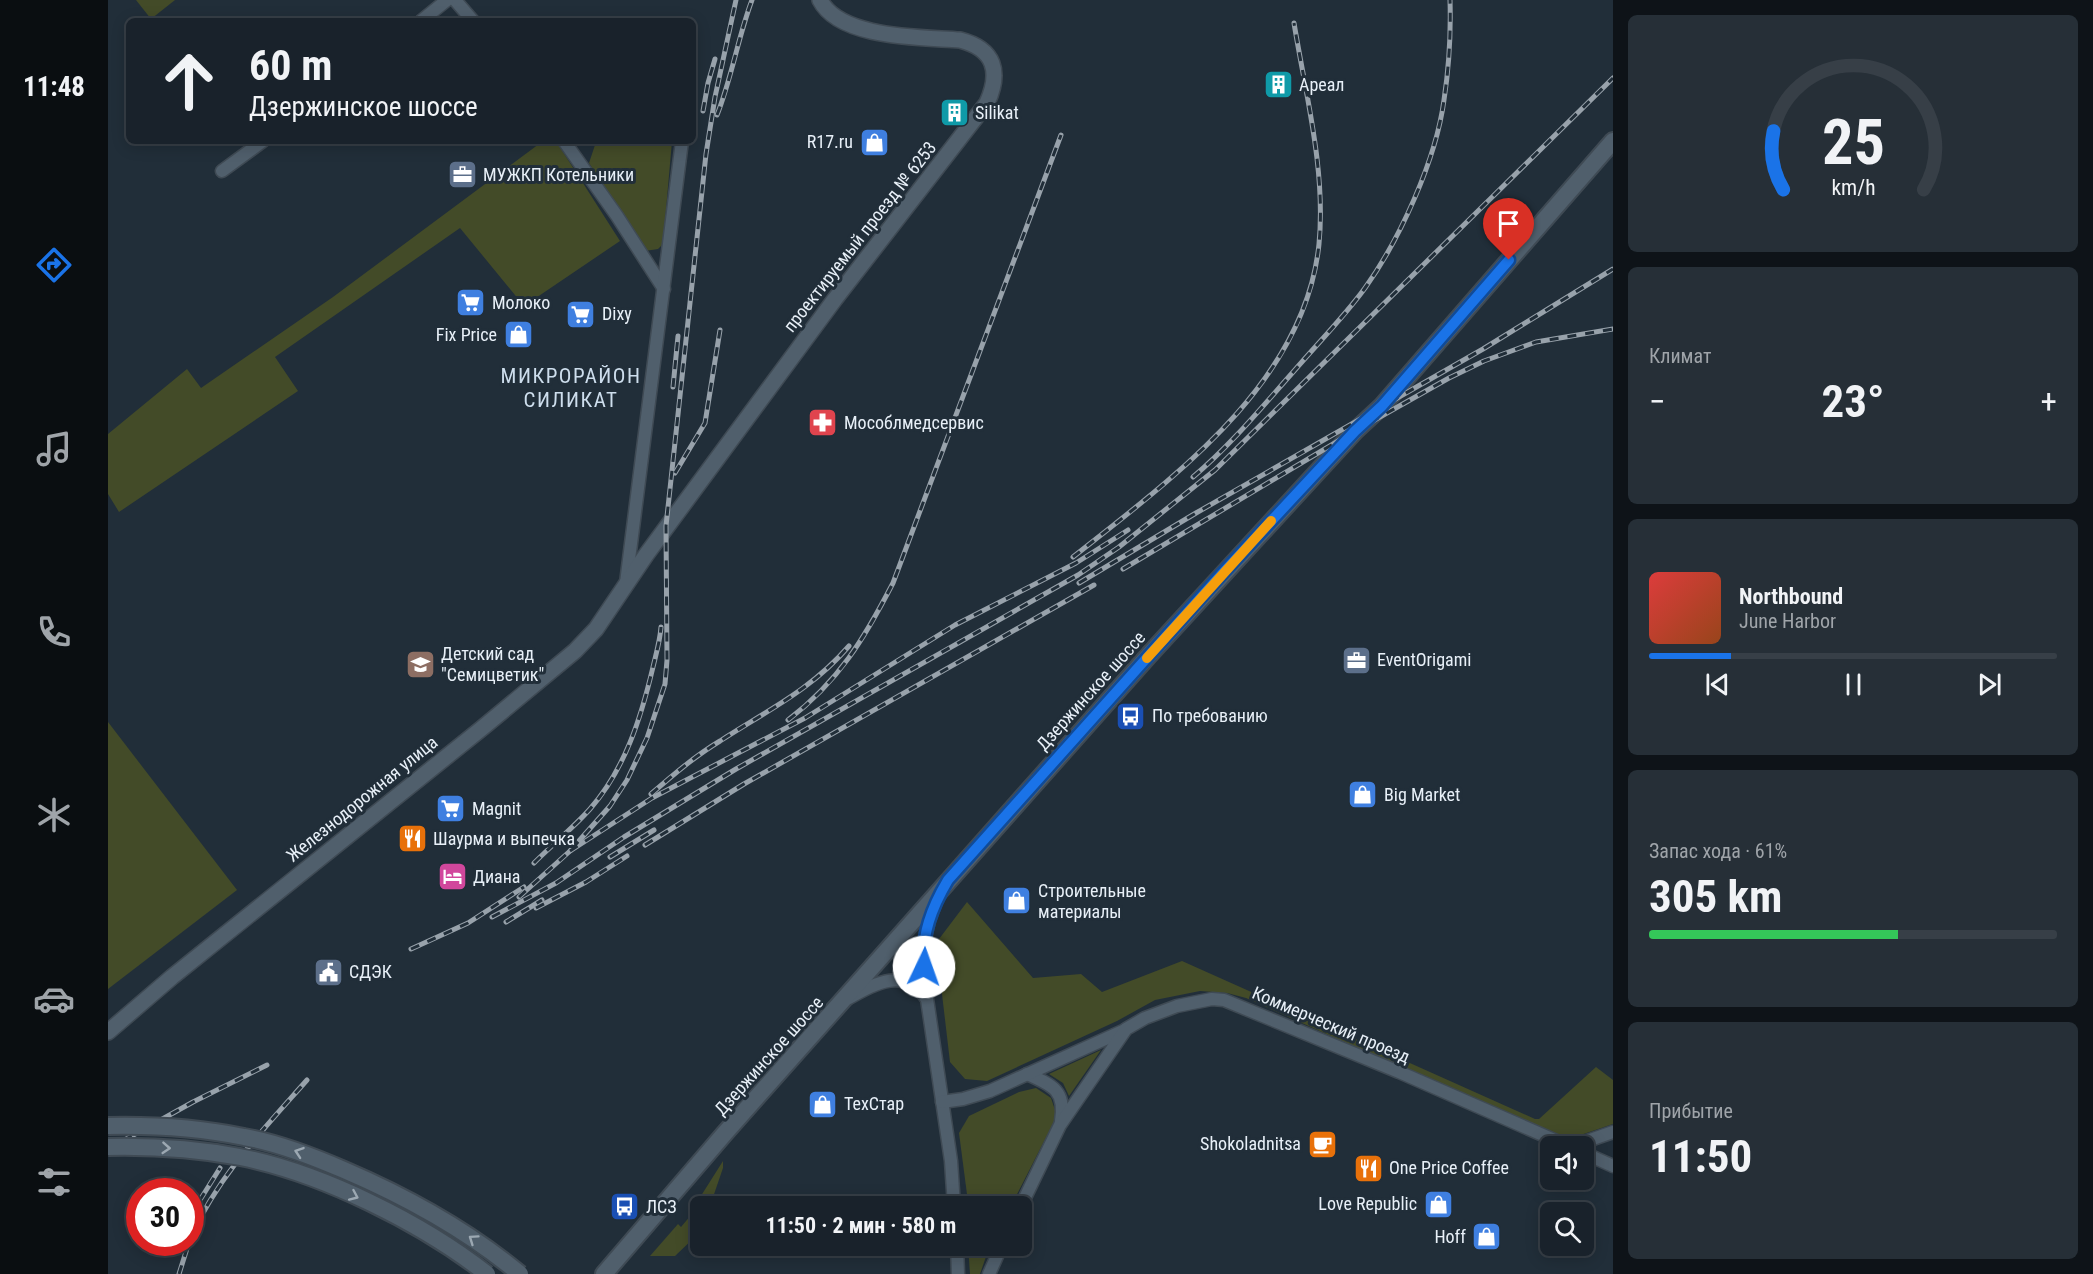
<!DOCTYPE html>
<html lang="ru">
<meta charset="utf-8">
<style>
:root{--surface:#19222b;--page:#262f37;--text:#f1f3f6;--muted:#9fa4a9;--line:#373f47;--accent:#1a73e8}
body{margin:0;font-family:"Roboto Condensed",sans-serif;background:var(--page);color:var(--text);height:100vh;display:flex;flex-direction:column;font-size:22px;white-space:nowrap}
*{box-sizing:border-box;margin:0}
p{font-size:20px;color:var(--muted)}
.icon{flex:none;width:33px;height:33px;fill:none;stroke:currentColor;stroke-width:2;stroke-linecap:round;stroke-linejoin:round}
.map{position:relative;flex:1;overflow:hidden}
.side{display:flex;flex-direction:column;gap:15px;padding:15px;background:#0e1318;width:480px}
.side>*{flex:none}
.guide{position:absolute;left:18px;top:18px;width:570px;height:126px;border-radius:9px;box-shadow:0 3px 15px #0003,0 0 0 2px var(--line);background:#19222b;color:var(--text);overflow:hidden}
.controls{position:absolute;left:1432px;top:1136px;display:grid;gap:12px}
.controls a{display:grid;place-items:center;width:54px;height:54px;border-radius:9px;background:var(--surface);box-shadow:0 3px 15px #0003,0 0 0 2px var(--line);font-size:30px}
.speed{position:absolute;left:18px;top:1178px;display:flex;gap:12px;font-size:30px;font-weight:700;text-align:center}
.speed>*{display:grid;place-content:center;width:78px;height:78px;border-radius:50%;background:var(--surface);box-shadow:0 3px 15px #0003,0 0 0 2px var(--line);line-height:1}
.speed .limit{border:9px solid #d22;background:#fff;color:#111}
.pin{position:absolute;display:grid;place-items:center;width:51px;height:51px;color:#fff;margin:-62px -26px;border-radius:50% 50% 50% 0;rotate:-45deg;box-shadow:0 0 6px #0007}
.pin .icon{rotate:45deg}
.me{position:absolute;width:66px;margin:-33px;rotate:3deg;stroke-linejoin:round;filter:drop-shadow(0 0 4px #0008)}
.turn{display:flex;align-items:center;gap:21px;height:126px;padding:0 24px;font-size:27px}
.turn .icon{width:78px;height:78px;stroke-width:2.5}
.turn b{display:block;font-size:42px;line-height:51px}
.big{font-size:45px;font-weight:700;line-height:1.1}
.side .tile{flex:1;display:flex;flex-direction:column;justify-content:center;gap:9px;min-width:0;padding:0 21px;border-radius:9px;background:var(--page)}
.side .dial{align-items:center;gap:0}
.dial svg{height:156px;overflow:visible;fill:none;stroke:var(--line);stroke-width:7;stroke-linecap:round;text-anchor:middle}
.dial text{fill:var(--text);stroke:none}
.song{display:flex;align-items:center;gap:18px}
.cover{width:72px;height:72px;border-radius:9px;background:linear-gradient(135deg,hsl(0 70% 55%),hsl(20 70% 35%))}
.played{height:6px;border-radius:3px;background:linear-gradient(90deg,var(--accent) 20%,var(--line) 20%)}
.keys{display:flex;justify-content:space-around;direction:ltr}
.heat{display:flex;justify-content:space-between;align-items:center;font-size:33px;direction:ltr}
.charge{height:9px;border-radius:4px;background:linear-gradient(90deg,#34c759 61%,var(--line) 0)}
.trip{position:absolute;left:582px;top:1196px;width:342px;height:60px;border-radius:9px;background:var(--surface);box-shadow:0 3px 15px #0003,0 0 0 2px var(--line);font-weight:700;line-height:60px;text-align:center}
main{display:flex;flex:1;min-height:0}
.dock{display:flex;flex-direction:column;width:108px;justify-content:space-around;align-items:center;background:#0a0e11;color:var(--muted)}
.dock .icon{width:42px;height:42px}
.dock .current{color:var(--accent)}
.dock b{font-size:27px;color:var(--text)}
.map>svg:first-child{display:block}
</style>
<main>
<nav class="dock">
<b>11:48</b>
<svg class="icon current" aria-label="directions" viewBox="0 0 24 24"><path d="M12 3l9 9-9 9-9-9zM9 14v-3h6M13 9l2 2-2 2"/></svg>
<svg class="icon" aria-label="music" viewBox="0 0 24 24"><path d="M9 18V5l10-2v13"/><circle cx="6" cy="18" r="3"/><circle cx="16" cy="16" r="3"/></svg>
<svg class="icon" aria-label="phone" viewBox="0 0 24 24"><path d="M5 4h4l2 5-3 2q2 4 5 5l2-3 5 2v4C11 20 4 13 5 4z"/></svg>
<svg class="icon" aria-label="climate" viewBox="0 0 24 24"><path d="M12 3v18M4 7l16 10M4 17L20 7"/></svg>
<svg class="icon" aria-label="car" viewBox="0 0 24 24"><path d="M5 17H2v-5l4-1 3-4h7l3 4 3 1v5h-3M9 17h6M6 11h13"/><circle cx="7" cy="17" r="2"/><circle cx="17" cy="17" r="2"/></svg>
<svg class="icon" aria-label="filters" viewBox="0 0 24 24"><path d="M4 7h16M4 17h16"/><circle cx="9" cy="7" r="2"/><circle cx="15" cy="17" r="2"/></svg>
</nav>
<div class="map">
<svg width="1505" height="1274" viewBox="0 0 1505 1274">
<rect width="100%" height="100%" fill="#212e39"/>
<!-- green -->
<g fill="#434b28">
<path d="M28 0H67L43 19Z"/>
<path d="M435 141H448L512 241 416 306 352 228 167 357 190 391 11 512 0 494V434L79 369 93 388 225 297Z"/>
<path d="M493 141H564L555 244 550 249 537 251 481 163 487 145Z"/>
<path d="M0 722 129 890 0 989Z"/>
<path d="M859 902 925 978 973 974 994 992 1074 961 1427 1119H1431L1488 1067 1505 1080V1124L1467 1137 1462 1134 1466 1137 1458 1141 1138 998 1119 993 1092 991 1047 1000 1009 1021 879 1081 857 1079 842 1062 828 943Z"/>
<path d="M993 1050 961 1096 955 1083 941 1074Z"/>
<path d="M928 1088 943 1098 949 1116 903 1206H865L860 1202 851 1133 861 1116 911 1092Z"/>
<path d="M615 1161V1168L602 1206H592V1230L590 1234 567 1256H542L570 1224 573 1227 594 1202 591 1199Z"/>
<path d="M860 1245H882L872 1274H862Z"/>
</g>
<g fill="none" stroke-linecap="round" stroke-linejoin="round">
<defs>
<g id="minor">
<path d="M347 0 365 21"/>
<path d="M313 21 339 0"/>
<path d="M456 141 509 216 556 289"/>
<path d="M114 171 155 141"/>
<path d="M518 583 574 141"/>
<path d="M829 899 821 920 814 951 819 999 843 1161 846 1206"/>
<path d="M741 998C768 983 796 967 818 998"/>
<path d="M919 1074C945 1085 958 1091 953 1121"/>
<path d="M834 1102 855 1099 882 1091 1017 1030"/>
<path d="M1465 1146 1505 1132"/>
<path d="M1476 1153 1505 1166"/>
<path d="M913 1206 952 1125 1018 1029 1037 1018 1069 1006 1104 999 1116 1000 1291 1072 1460 1146"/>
<path d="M849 1245 850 1274"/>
<path d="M881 1274 894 1245"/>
</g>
<path id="tertiary" d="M0 1032 64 977 373 729 467 651 488 629 538 555 727 299 879 103C893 72 887 49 852 40 814 37 732 39 712 0"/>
<path id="secondary" d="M496 1274 617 1133 1041 655 1247 431 1274 406 1505 141"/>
</defs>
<!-- minor casing -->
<use href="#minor" stroke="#3f4a54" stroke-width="15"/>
<!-- tertiary casing -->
<use href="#tertiary" stroke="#3f4a54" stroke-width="18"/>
<!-- secondary casing -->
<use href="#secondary" stroke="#3f4a54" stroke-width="20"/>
<!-- minor -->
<use href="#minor" stroke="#505f6c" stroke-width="12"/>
<!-- tertiary -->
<use href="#tertiary" stroke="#505f6c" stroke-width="15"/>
<!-- secondary -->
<use href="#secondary" stroke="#505f6c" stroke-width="16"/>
<defs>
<g id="rail">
<path d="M595 111 600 83 607 59"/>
<path d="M609 115C624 77 630 37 644 0"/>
<path d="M565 387 570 336"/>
<path d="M567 473 597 423 612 330"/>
<path d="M1085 477C1122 446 1154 407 1186 371 1209 344 1236 317 1257 288 1292 239 1328 160 1336 100 1341 67 1343 33 1342 0"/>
<path d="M965 557C1065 478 1197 383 1211 244 1218 171 1198 96 1186 23"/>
<path d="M1015 569 1247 431 1341 378 1376 361 1428 342 1505 329"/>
<path d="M971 583 1088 513 1375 349 1505 269"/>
<path d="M680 720C731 681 756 639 785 583L953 135"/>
<path d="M543 794C565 775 587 756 612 741 660 710 703 690 741 646"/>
<path d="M537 845 636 784 986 585"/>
<path d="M462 851 544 798 697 718 847 625 968 563 1020 530"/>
<path d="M502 857 546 830"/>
<path d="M426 863C444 845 465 828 482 809 517 769 533 718 545 667 548 654 552 641 553 627"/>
<path d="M411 897 462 851 502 806 519 780 539 738 557 684 559 660 558 526 598 154 607 97 628 0"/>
<path d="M428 908 478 882 519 856"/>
<path d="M384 917 448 883 516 837 628 769 970 575 1011 547 1107 470 1505 78"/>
<path d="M398 922 434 900"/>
<path d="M303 949 360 923 416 887"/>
<path d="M0 1149 85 1102 159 1065"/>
<path d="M82 1216 112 1168"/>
<path d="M82 1238C112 1174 153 1132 199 1080"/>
<path d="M66 1250 70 1242"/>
<path d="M71 1274 81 1242"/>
</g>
</defs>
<!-- rail casing -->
<use href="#rail" stroke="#98a2ab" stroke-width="5"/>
<!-- rail -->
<use href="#rail" stroke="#212e39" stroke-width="3" stroke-dasharray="9" stroke-linecap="butt"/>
<defs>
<g id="secondary-bridge">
<path d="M0 1126C45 1125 92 1128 136 1137 171 1143 204 1156 236 1170 299 1197 359 1230 412 1274"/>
<path d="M0 1147C44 1146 89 1149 132 1157 214 1173 314 1223 379 1274"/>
</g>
</defs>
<!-- secondary-bridge casing -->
<use href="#secondary-bridge" stroke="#3f4a54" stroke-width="20" stroke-linecap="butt"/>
<!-- secondary-bridge -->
<use href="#secondary-bridge" stroke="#505f6c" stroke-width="16"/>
</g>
<!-- one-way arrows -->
<defs><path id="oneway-chevron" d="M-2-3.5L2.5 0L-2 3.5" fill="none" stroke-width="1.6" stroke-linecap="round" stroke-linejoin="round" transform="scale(1.5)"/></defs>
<g stroke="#9ca8b2">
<use href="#oneway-chevron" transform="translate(58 1148) rotate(4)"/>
<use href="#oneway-chevron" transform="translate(191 1152) rotate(-161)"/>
<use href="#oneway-chevron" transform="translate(246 1196) rotate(24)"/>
<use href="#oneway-chevron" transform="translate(365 1239) rotate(-145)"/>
</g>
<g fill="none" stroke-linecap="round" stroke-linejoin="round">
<defs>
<path id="route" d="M816 967C813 935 824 907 840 880L1113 575 1247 431 1274 406 1401 260"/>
</defs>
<!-- route casing -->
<use href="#route" stroke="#114b97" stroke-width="15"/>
<!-- route -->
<use href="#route" stroke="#1a73e8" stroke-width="10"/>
<!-- slow -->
<path stroke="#f59e0b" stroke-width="10" d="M1039 658 1163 521"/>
</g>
<!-- icons -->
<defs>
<symbol id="building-square" viewBox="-11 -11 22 22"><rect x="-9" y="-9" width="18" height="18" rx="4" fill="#0f9aa8" stroke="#212e39"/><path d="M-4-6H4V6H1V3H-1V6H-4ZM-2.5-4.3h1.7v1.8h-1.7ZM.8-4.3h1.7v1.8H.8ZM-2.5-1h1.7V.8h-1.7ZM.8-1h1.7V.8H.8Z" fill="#fff"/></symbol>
<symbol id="shop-square" viewBox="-11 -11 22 22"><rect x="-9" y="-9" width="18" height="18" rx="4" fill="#3f7fe0" stroke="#212e39"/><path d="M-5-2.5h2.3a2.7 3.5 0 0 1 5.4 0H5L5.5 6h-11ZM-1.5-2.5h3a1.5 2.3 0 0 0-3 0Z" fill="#fff"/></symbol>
<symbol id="office-square" viewBox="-11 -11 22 22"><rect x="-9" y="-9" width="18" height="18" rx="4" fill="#5c6f8a" stroke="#212e39"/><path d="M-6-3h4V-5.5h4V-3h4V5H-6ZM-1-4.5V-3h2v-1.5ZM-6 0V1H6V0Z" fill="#fff"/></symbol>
<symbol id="supermarket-square" viewBox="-11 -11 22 22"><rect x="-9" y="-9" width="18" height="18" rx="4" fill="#3f7fe0" stroke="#212e39"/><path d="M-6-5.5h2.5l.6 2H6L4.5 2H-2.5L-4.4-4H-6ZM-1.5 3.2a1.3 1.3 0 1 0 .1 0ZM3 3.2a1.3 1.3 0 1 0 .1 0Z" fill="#fff"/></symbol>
<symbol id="pharmacy-square" viewBox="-11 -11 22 22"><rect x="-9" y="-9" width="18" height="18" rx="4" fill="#e0444e" stroke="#212e39"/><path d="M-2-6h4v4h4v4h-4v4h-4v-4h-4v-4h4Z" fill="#fff"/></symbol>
<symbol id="school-square" viewBox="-11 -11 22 22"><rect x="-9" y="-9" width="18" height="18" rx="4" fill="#8d6e63" stroke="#212e39"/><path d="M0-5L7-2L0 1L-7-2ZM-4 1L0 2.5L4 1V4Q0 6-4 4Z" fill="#fff"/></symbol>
<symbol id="bus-square" viewBox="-11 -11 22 22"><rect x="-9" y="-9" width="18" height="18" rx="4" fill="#1a4fb4" stroke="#212e39"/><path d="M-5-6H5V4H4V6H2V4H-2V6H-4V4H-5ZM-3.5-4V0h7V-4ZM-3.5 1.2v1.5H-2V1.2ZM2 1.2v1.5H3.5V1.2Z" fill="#fff"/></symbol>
<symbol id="restaurant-square" viewBox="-11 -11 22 22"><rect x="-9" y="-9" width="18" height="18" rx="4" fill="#e8710a" stroke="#212e39"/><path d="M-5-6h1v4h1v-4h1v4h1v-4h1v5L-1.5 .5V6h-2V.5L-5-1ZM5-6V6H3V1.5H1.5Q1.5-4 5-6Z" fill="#fff"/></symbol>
<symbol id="hotel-square" viewBox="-11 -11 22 22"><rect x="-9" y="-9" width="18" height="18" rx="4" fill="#d1479c" stroke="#212e39"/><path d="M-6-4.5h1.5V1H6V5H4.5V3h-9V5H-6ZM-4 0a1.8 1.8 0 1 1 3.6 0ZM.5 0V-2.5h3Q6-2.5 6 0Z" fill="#fff"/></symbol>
<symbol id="civic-square" viewBox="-11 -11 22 22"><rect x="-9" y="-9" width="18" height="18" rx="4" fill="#5c6f8a" stroke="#212e39"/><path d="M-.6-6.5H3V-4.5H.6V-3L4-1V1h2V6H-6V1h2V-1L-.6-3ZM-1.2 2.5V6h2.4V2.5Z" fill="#fff"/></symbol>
<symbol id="cafe-square" viewBox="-11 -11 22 22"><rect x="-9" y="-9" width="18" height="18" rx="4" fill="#e8710a" stroke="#212e39"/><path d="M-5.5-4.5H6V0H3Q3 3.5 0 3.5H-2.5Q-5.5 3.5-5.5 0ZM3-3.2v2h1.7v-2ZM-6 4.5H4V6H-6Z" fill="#fff"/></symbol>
</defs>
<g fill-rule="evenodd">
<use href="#building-square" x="1154" y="68" width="33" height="33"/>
<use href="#building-square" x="830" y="96" width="33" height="33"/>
<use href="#shop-square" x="750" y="126" width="33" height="33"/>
<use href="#office-square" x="338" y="158" width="33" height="33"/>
<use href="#supermarket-square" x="346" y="286" width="33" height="33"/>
<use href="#supermarket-square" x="456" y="298" width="33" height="33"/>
<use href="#shop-square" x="394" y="318" width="33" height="33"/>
<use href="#pharmacy-square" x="698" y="406" width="33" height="33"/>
<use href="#office-square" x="1232" y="644" width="33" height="33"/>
<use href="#school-square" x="296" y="648" width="33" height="33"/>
<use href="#bus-square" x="1006" y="700" width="33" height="33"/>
<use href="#shop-square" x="1238" y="778" width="33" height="33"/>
<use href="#supermarket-square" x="326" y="792" width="33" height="33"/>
<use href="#restaurant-square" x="288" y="822" width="33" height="33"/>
<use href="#hotel-square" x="328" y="860" width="33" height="33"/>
<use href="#shop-square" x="892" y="884" width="33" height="33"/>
<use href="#civic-square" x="204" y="956" width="33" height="33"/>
<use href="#shop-square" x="698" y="1088" width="33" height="33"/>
<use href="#cafe-square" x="1198" y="1128" width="33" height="33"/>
<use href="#restaurant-square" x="1244" y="1152" width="33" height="33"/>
<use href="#shop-square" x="1314" y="1188" width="33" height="33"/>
<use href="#bus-square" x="500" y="1190" width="33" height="33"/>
<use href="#shop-square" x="1362" y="1220" width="33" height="33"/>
</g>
<g text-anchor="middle" stroke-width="6" stroke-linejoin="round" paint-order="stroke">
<!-- poi labels -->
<g font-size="18" fill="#e8f0f8" stroke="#212e39" text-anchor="start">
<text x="1191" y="91">Ареал</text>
<text x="867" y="119">Silikat</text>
<text x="745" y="148" text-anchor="end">R17.ru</text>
<text x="375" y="181">МУЖКП Котельники</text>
<text x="384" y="309">Молоко</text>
<text x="494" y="320">Dixy</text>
<text x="389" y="341" text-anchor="end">Fix Price</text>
<text x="736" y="429">Мособлмедсервис</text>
<text x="333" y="660">Детский сад<tspan x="333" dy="21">"Семицветик"</tspan></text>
<text x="1269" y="666">EventOrigami</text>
<text x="1044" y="722">По требованию</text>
<text x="1276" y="801">Big Market</text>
<text x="364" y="815">Magnit</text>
<text x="325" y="845">Шаурма и выпечка</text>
<text x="365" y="883">Диана</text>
<text x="930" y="897">Строительные<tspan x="930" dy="21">материалы</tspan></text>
<text x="241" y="978">СДЭК</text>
<text x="736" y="1110">ТехСтар</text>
<text x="1193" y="1150" text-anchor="end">Shokoladnitsa</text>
<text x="1281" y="1174">One Price Coffee</text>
<text x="1309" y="1210" text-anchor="end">Love Republic</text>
<text x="538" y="1213">ЛСЗ</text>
<text x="1358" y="1243" text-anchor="end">Hoff</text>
</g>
<!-- street labels -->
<g font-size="18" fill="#e8f0f8" stroke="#212e39">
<text transform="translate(752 237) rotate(-52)" y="6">проектируемый проезд № 6253</text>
<text transform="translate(983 691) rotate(-48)" y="6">Дзержинское шоссе</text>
<text transform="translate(254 799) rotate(-39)" y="6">Железнодорожная улица</text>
<text transform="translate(1223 1025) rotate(23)" y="6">Коммерческий проезд</text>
<text transform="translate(661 1056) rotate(-48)" y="6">Дзержинское шоссе</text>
</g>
<!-- quarter labels -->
<g font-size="21" letter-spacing="1.5" fill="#cedeed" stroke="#212e39">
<text x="463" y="383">МИКРОРАЙОН<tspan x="463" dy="24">СИЛИКАТ</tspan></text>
</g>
</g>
</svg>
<div class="controls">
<a><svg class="icon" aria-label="sound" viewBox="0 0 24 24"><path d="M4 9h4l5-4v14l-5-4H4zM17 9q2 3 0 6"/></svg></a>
<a><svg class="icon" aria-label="search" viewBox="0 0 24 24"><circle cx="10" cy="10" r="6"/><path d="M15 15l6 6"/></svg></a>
</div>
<div class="speed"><div class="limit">30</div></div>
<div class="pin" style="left:1401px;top:260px;background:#d93025"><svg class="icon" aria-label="arrive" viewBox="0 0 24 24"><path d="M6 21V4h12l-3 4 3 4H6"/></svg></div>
<svg class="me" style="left:816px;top:967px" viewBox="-20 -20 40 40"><circle r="19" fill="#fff"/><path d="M0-13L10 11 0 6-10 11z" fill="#1a73e8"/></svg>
<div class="trip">11:50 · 2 мин · 580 m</div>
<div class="guide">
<div class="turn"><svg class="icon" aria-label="ahead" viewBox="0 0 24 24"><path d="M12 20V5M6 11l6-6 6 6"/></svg><div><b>60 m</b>Дзержинское шоссе</div></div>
</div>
</div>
<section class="side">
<div class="tile dial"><svg viewBox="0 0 100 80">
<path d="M14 69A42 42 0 1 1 86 69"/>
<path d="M14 69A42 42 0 0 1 9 39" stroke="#1a73e8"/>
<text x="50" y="56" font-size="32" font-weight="700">25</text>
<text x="50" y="72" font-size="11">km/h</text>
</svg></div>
<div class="tile"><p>Климат</p>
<div class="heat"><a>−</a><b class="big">23°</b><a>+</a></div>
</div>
<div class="tile">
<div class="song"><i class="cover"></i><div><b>Northbound</b><p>June Harbor</p></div></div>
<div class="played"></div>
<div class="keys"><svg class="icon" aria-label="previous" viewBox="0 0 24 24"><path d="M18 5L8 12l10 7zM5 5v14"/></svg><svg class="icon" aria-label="pause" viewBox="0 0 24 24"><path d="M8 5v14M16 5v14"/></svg><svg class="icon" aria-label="next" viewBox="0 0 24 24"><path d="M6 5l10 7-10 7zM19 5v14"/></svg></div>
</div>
<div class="tile"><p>Запас хода · 61%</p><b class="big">305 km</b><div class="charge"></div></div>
<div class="tile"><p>Прибытие</p><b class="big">11:50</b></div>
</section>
</main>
